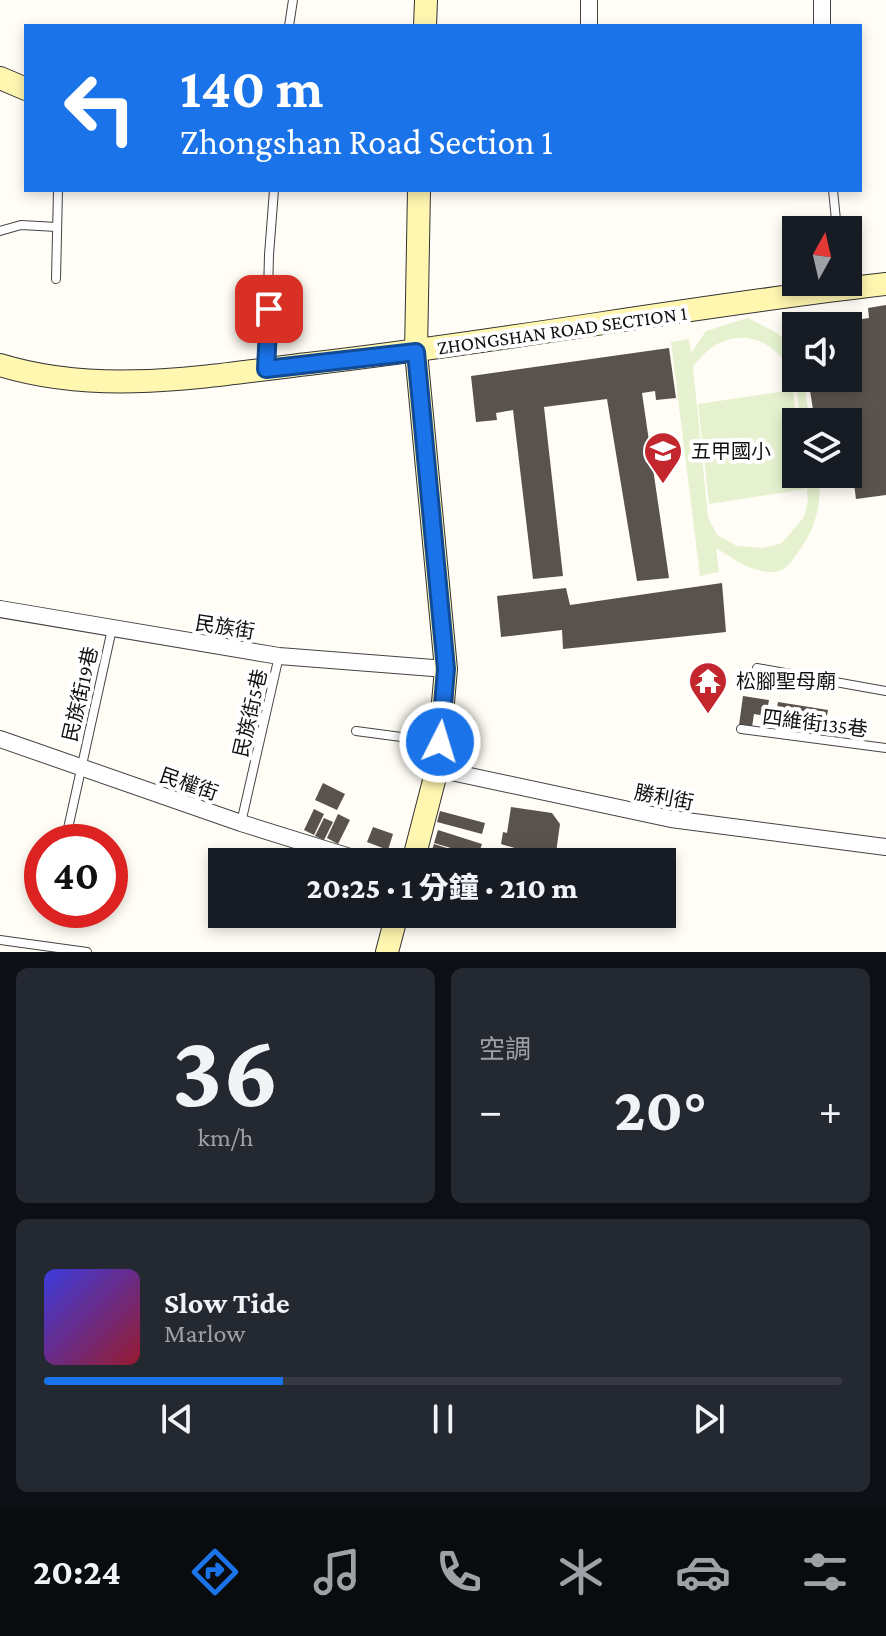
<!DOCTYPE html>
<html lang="zh-TW">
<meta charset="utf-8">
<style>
:root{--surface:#171b24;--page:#242831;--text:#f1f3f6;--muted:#9ea1a6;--line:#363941;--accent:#1a73e8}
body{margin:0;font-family:"Crimson Pro","Noto Sans TC",serif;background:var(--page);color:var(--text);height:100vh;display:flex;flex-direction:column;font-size:30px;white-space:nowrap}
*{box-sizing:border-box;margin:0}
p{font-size:26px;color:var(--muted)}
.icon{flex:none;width:44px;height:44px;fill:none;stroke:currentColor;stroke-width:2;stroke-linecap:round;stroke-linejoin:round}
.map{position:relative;height:952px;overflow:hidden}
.sheet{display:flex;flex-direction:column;gap:16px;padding:16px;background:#0d0f14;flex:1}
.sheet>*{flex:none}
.guide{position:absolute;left:24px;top:24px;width:838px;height:168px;border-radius:0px;box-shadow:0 4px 12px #0003;background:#1a73e8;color:#fff;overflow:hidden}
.needle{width:52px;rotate:8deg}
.fabs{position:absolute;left:782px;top:216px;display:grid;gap:16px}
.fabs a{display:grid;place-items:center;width:80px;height:80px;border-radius:0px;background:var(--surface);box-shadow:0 4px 12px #0003;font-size:40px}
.speed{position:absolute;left:24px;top:824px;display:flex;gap:16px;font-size:40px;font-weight:700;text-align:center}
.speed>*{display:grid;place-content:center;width:104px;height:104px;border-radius:50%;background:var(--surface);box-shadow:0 4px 12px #0003;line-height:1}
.speed .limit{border:12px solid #d22;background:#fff;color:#111}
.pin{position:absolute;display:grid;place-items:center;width:68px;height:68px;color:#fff;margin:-34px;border-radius:16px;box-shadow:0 4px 12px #0006}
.me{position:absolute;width:88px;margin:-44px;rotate:5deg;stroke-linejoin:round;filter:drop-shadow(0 0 6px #0008)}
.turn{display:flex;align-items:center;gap:28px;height:168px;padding:0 24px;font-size:36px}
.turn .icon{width:104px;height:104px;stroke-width:2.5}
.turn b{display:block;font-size:56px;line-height:68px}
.big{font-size:60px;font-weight:800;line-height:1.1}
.sheet .widget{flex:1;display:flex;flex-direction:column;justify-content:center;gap:12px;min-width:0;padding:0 28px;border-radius:12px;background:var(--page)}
.sheet .dial{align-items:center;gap:0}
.dial b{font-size:104px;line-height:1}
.song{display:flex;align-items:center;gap:24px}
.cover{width:96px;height:96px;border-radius:12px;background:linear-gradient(135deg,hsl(240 70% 55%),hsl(350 70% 35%))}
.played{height:8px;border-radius:4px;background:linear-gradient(90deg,var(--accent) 30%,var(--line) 30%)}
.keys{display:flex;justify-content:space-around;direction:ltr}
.heat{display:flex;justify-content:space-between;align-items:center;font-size:44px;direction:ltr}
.sheet .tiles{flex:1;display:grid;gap:16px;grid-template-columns:1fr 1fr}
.widget:last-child{grid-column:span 2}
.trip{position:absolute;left:208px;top:848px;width:468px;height:80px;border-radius:0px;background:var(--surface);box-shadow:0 4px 12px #0003;font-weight:800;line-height:80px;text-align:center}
.menu{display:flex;height:128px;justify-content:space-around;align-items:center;background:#090b0e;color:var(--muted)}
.menu .icon{width:56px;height:56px}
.menu .active{color:var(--accent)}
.menu b{font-size:36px;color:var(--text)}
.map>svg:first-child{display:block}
</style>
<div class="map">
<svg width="886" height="952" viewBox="0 0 886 952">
<rect width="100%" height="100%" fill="#fffdf5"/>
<!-- pitch -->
<g fill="#e6f2cf">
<path d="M748 318 777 333 796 350V378H803L810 422H799C798 407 799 386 792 373 768 328 721 326 693 367L708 517 717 535 737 546 763 548 782 543 804 517 808 500 805 474H818C823 504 815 531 796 555 790 564 784 572 772 572 750 572 734 559 716 548L719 572 700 576 671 342 689 339 691 353 706 331Z"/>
<path d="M793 390 797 422 796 474H803L805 489 709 504 698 404Z"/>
</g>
<!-- building -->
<g fill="#5a524d">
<path d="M886 305V495L856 499 853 476 824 480 823 474H848V422H815L808 378H848V326H809L808 318 828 315 829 324 869 318 868 308Z"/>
<path d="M669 348 676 398 656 400 655 391 642 393 669 578 637 581 607 399 544 407 563 576 533 579 513 410 496 413 497 420 476 422 471 376Z"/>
<path d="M722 583 726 632 563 649 562 630 501 637 497 596 566 588 570 605Z"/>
<path d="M743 696 769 700 766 716 754 714 752 727 739 725Z"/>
<path d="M778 702 828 710 823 737 774 729Z"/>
<path d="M323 783 345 794 337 810 315 800Z"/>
<path d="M511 807 552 813 560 824 555 860 501 844 503 832 507 833Z"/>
<path d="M314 809 324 814 314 835 304 830Z"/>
<path d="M440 811 485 823 482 834 437 822Z"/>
<path d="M338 814 350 820 338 844 327 838Z"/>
<path d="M324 818 333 822 324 840 315 836Z"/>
<path d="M373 827 393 834 388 850 367 842Z"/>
<path d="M438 830 482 844 478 856 434 843Z"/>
<path d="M434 844 472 856 485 862H452L430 855Z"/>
</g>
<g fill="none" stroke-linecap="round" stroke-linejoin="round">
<defs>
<g id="lane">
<path d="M289 26 293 0"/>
<path d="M833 190 837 230"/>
<path d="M0 231 21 225 57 227"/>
<path d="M56 279 58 190"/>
<path d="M266 369 269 255 274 190"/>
<path d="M757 668 886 691"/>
<path d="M741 729 886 748"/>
<path d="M356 731 439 742"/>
<path d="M241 823 279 656"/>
<path d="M65 842 112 629"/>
<path d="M0 940 87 952"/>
</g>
<g id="street">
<path d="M822 0V26"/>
<path d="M589 26V0"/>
<path d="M0 609 279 656 446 669"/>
<path d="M0 739 241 823 366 862"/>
<path d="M437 769 671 819 886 847"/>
</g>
<g id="secondary">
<path d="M425 26 426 0"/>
<path d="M0 78 26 89"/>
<path d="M0 365C100 396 207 376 308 364 501 342 693 306 886 284"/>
<path d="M413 862 437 769 446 669 416 352 419 190"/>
<path d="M387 952 397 914"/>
</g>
</defs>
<!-- lane casing -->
<use href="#lane" stroke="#444" stroke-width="10"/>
<!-- street casing -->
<use href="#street" stroke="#444" stroke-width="18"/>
<!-- secondary casing -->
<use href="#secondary" stroke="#333" stroke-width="24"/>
<!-- lane -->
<use href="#lane" stroke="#fff" stroke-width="8"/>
<!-- street -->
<use href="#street" stroke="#fff" stroke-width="16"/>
<!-- secondary -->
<use href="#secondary" stroke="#fff6b0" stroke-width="22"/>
</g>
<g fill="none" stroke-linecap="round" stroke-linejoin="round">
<defs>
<path id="route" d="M269 309 266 369 416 352 446 669 440 742"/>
</defs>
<!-- route casing -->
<use href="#route" stroke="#114b97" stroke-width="20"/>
<!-- route -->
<use href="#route" stroke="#1a73e8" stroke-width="14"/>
</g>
<!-- icons -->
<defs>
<symbol id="school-pin" viewBox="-11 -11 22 30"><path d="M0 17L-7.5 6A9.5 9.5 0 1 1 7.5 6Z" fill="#c4262e" stroke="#fff"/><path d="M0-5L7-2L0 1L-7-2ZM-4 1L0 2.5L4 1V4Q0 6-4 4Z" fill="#fff"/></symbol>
<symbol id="temple-pin" viewBox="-11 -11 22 30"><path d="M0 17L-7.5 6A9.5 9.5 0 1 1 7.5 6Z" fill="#c4262e" stroke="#fff"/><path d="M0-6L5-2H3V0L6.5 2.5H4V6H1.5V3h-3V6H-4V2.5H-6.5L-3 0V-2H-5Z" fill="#fff"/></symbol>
</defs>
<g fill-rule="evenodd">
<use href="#school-pin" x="641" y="429" width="44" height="60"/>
<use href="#temple-pin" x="686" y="659" width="44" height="60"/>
</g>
<g text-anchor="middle" stroke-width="8" stroke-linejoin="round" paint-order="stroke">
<!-- street labels -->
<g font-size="20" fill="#111" stroke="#fff">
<text transform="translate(562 330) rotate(-8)" y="7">ZHONGSHAN ROAD SECTION 1</text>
<text transform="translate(225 627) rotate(9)" y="7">民族街</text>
<text transform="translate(80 694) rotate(-77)" y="7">民族街19巷</text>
<text transform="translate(250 713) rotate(-77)" y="7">民族街5巷</text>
<text transform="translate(815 723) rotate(7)" y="7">四維街135巷</text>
<text transform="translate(189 784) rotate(19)" y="7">民權街</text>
<text transform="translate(664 797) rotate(11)" y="7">勝利街</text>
</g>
<!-- poi labels -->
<g font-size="20" fill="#111" stroke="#fff" text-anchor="start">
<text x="691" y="458">五甲國小</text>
<text x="736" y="688">松腳聖母廟</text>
</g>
</g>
</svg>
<div class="fabs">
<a><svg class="needle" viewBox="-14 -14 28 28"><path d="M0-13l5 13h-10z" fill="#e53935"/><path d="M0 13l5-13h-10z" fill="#9ea1a6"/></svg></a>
<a><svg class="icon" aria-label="sound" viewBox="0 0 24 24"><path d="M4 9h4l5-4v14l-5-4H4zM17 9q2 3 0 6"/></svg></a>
<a><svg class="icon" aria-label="layers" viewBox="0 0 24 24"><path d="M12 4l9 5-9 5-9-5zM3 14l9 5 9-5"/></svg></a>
</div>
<div class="speed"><div class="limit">40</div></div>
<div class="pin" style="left:269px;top:309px;background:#d93025"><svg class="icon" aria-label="arrive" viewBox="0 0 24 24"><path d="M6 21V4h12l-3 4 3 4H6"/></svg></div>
<svg class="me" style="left:440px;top:742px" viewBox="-20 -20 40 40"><circle r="17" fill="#1a73e8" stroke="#fff" stroke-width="3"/><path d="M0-11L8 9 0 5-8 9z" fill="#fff"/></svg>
<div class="trip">20:25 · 1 分鐘 · 210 m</div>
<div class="guide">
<div class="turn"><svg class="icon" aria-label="left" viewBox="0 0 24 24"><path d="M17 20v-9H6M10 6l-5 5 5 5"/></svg><div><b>140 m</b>Zhongshan Road Section 1</div></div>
</div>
</div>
<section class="sheet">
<div class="tiles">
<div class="widget dial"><b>36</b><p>km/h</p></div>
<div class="widget"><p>空調</p>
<div class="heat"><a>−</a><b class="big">20°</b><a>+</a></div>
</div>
<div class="widget">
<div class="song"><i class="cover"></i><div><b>Slow Tide</b><p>Marlow</p></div></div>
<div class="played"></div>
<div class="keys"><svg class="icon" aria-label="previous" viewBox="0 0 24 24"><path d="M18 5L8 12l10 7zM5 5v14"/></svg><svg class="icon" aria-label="pause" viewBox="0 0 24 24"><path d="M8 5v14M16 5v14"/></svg><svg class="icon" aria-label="next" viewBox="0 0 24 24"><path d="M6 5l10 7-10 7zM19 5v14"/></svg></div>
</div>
</div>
</section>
<nav class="menu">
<b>20:24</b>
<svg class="icon active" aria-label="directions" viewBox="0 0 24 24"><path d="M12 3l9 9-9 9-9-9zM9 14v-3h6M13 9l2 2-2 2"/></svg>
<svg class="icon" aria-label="music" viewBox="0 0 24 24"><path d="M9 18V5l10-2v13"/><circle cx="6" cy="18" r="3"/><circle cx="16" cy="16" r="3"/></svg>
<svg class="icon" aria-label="phone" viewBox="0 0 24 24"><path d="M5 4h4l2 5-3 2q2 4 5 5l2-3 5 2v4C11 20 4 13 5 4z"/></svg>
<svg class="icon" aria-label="climate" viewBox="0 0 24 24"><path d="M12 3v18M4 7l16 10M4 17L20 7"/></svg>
<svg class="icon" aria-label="car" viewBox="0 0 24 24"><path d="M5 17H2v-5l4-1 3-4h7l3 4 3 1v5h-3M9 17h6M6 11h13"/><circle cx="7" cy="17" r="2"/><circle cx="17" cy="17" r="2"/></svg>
<svg class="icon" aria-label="filters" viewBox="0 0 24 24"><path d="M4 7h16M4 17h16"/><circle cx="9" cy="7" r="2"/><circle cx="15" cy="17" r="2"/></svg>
</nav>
